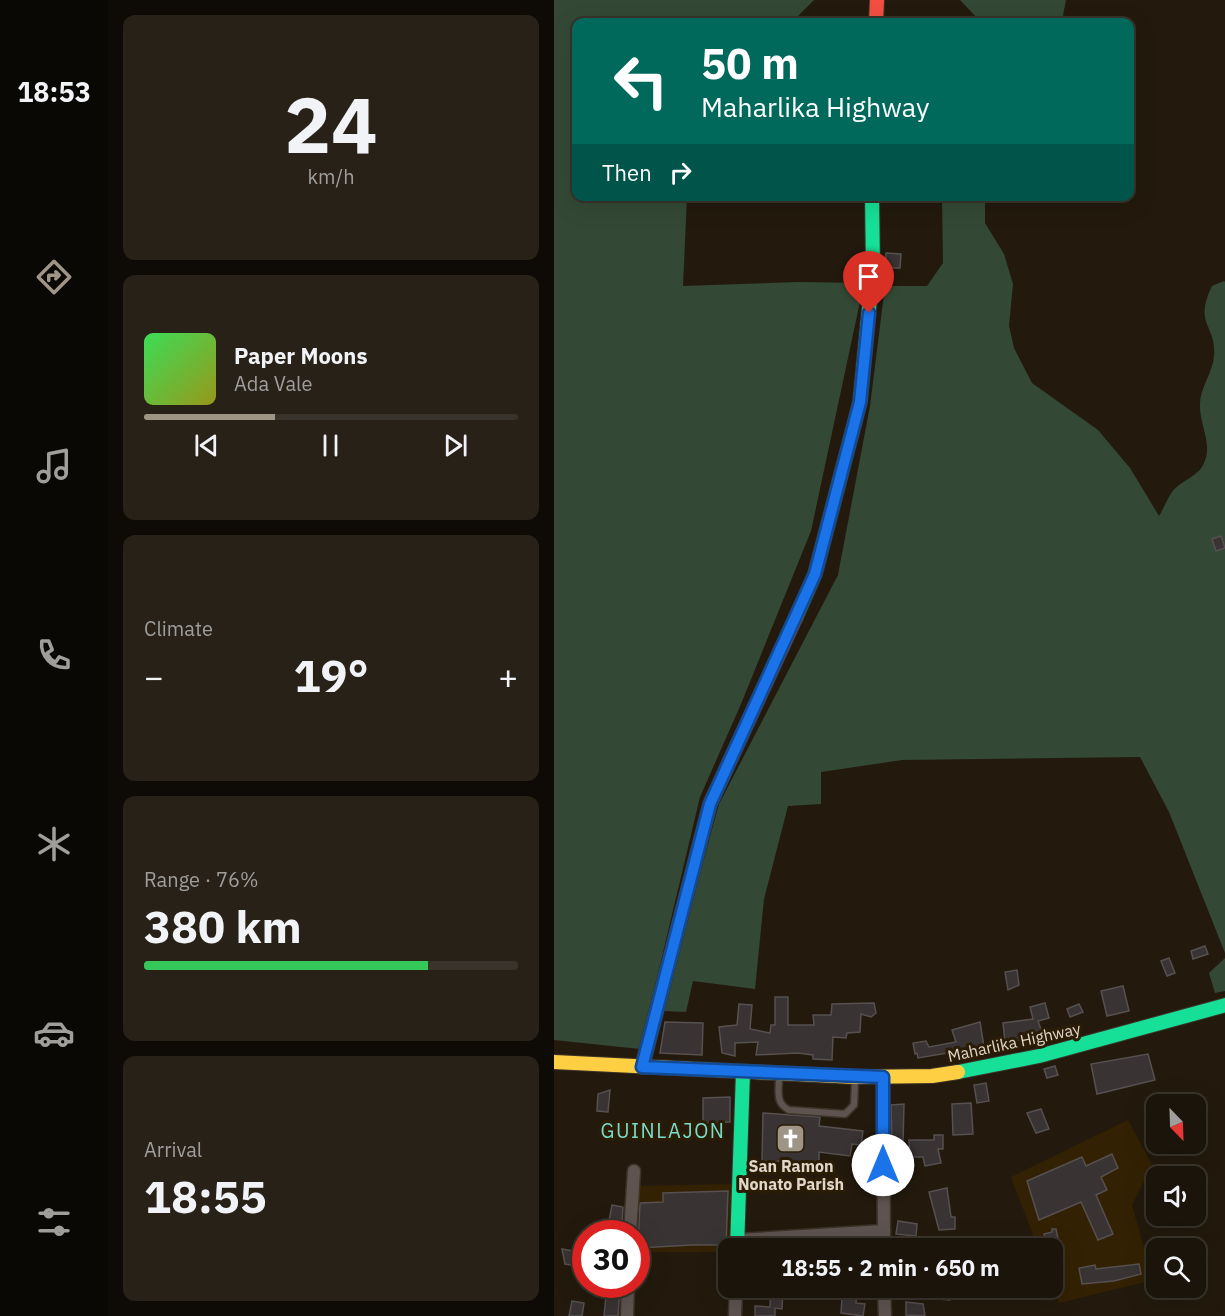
<!DOCTYPE html>
<meta charset="utf-8">
<style>
:root{--surface:#1a140a;--page:#272118;--text:#f1f3f6;--muted:#9f9e9c;--line:#38332b;--accent:#9e9587}
body{margin:0;font-family:"IBM Plex Sans",sans-serif;background:var(--page);color:var(--text);height:100vh;display:flex;flex-direction:column;font-size:22px;white-space:nowrap}
*{box-sizing:border-box;margin:0}
p{font-size:20px;color:var(--muted)}
.icon{flex:none;width:33px;height:33px;fill:none;stroke:currentColor;stroke-width:2;stroke-linecap:round;stroke-linejoin:round}
.map{position:relative;flex:1;overflow:hidden}
.drawer{display:flex;flex-direction:column;gap:15px;padding:15px;background:#0e0b06;width:446px}
.drawer>*{flex:none}
.guide{position:absolute;left:18px;top:18px;width:562px;height:183px;border-radius:12px;box-shadow:0 6px 24px #0002,0 0 0 2px var(--line);background:#00695c;color:#fff;overflow:hidden}
.needle{width:39px;rotate:157deg}
.fabs{position:absolute;left:592px;top:1094px;display:grid;gap:12px}
.fabs a{display:grid;place-items:center;width:60px;height:60px;border-radius:12px;background:var(--surface);box-shadow:0 6px 24px #0002,0 0 0 2px var(--line);font-size:30px}
.speed{position:absolute;left:18px;top:1220px;display:flex;gap:12px;font-size:30px;font-weight:700;text-align:center}
.speed>*{display:grid;place-content:center;width:78px;height:78px;border-radius:50%;background:var(--surface);box-shadow:0 6px 24px #0002,0 0 0 2px var(--line);line-height:1}
.speed .limit{border:9px solid #d22;background:#fff;color:#111}
.pin{position:absolute;display:grid;place-items:center;width:51px;height:51px;color:#fff;margin:-62px -26px;border-radius:50% 50% 50% 0;rotate:-45deg;box-shadow:0 0 6px #0007}
.pin .icon{rotate:45deg}
.me{position:absolute;width:66px;margin:-33px;rotate:0deg;stroke-linejoin:round;filter:drop-shadow(0 0 4px #0008)}
.turn{display:flex;align-items:center;gap:21px;height:126px;padding:0 30px;font-size:27px}
.turn .icon{width:78px;height:78px;stroke-width:2.5}
.turn b{display:block;font-size:42px;line-height:51px}
.then{display:flex;align-items:center;height:57px;padding:0 30px;background:#0003;gap:12px;font-size:22px}
.big{font-size:45px;font-weight:700;line-height:1.1}
.drawer .widget{flex:1;display:flex;flex-direction:column;justify-content:center;gap:9px;min-width:0;padding:0 21px;border-radius:12px;background:var(--page)}
.drawer .dial{align-items:center;gap:0}
.dial b{font-size:78px;line-height:1}
.song{display:flex;align-items:center;gap:18px}
.cover{width:72px;height:72px;border-radius:9px;background:linear-gradient(135deg,hsl(130 70% 55%),hsl(60 70% 35%))}
.played{height:6px;border-radius:3px;background:linear-gradient(90deg,var(--accent) 35%,var(--line) 35%)}
.keys{display:flex;justify-content:space-around;direction:ltr}
.heat{display:flex;justify-content:space-between;align-items:center;font-size:33px;direction:ltr}
.charge{height:9px;border-radius:4px;background:linear-gradient(90deg,#34c759 76%,var(--line) 0)}
.trip{position:absolute;left:164px;top:1238px;width:345px;height:60px;border-radius:12px;background:var(--surface);box-shadow:0 6px 24px #0002,0 0 0 2px var(--line);font-weight:700;line-height:60px;text-align:center}
main{display:flex;flex:1;min-height:0}
.menu{display:flex;flex-direction:column;width:108px;justify-content:space-around;align-items:center;background:#0a0804;color:var(--muted)}
.menu .icon{width:42px;height:42px}
.menu .active{color:var(--accent)}
.menu b{font-size:27px;color:var(--text)}
.map>svg:first-child{display:block}
</style>
<main>
<nav class="menu">
<b>18:53</b>
<svg class="icon active" aria-label="directions" viewBox="0 0 24 24"><path d="M12 3l9 9-9 9-9-9zM9 14v-3h6M13 9l2 2-2 2"/></svg>
<svg class="icon" aria-label="music" viewBox="0 0 24 24"><path d="M9 18V5l10-2v13"/><circle cx="6" cy="18" r="3"/><circle cx="16" cy="16" r="3"/></svg>
<svg class="icon" aria-label="phone" viewBox="0 0 24 24"><path d="M5 4h4l2 5-3 2q2 4 5 5l2-3 5 2v4C11 20 4 13 5 4z"/></svg>
<svg class="icon" aria-label="climate" viewBox="0 0 24 24"><path d="M12 3v18M4 7l16 10M4 17L20 7"/></svg>
<svg class="icon" aria-label="car" viewBox="0 0 24 24"><path d="M5 17H2v-5l4-1 3-4h7l3 4 3 1v5h-3M9 17h6M6 11h13"/><circle cx="7" cy="17" r="2"/><circle cx="17" cy="17" r="2"/></svg>
<svg class="icon" aria-label="filters" viewBox="0 0 24 24"><path d="M4 7h16M4 17h16"/><circle cx="9" cy="7" r="2"/><circle cx="15" cy="17" r="2"/></svg>
</nav>
<section class="drawer">
<div class="widget dial"><b>24</b><p>km/h</p></div>
<div class="widget">
<div class="song"><i class="cover"></i><div><b>Paper Moons</b><p>Ada Vale</p></div></div>
<div class="played"></div>
<div class="keys"><svg class="icon" aria-label="previous" viewBox="0 0 24 24"><path d="M18 5L8 12l10 7zM5 5v14"/></svg><svg class="icon" aria-label="pause" viewBox="0 0 24 24"><path d="M8 5v14M16 5v14"/></svg><svg class="icon" aria-label="next" viewBox="0 0 24 24"><path d="M6 5l10 7-10 7zM19 5v14"/></svg></div>
</div>
<div class="widget"><p>Climate</p>
<div class="heat"><a>−</a><b class="big">19°</b><a>+</a></div>
</div>
<div class="widget"><p>Range · 76%</p><b class="big">380 km</b><div class="charge"></div></div>
<div class="widget"><p>Arrival</p><b class="big">18:55</b></div>
</section>
<div class="map">
<svg width="672" height="1316" viewBox="0 0 672 1316">
<rect width="100%" height="100%" fill="#231a0d"/>
<!-- built -->
<g fill="#332103">
<path d="M574 1120 598 1165 578 1205 599 1280 505 1303 498 1284V1248H484L457 1177Z"/>
<path d="M182 1184 180 1248H174V1252H83L81 1186Z"/>
</g>
<!-- forest -->
<g fill="#334935">
<path d="M0 0H260L238 22H22V196L133 197 129 286 244 282 310 283 257 531 187 704 146 797 86 1049 0 1040Z"/>
<path d="M406 0H512L509 15 514 22H427Z"/>
<path d="M388 197H431V223L450 254 459 284 455 326 460 348 478 383 544 430 576 468 605 516C610 508 613 499 618 492 626 481 643 477 649 465 660 445 645 425 646 404 646 388 659 372 660 356 663 325 639 325 658 286L670 281 672 283 671 953 615 812 586 757 348 760 267 772V804L234 806 210 899 201 989 139 981 132 1012 108 1011 165 804 284 575 316 406 331 286H373L389 263Z"/>
<path d="M671 958V991L661 993 655 973Z"/>
</g>
<!-- building -->
<g fill="#393333" stroke="#565050" stroke-width="1.5">
<path d="M332 253 347 254 346 268H331Z"/>
<path d="M667 536 671 548 662 551 658 539Z"/>
<path d="M651 946 654 954 639 959 637 951Z"/>
<path d="M615 958 621 973 613 976 607 961Z"/>
<path d="M463 970 465 985 454 990 451 972Z"/>
<path d="M569 986 575 1011 553 1016 547 991Z"/>
<path d="M221 997H234V1025H260L259 1015H277L278 1004 320 1003 322 1013 317 1017 307 1014 306 1032 293 1033 292 1038 279 1037 278 1060 259 1059V1055L244 1053 202 1055 204 1042 181 1043V1056L168 1053 165 1027 183 1025 185 1004 198 1005 196 1029 216 1033 217 1025H221Z"/>
<path d="M491 1003 495 1018 484 1021 488 1032 467 1040 451 1042 449 1023 479 1019 476 1007Z"/>
<path d="M525 1004 529 1012 516 1017 513 1009Z"/>
<path d="M111 1022 149 1023 148 1055 106 1053Z"/>
<path d="M426 1022 430 1047 364 1058 363 1053 361 1054 359 1043 372 1041 375 1047 402 1042 398 1030Z"/>
<path d="M594 1054 601 1080 543 1094 537 1064Z"/>
<path d="M501 1066 504 1075 493 1078 490 1069Z"/>
<path d="M432 1083 435 1101 423 1103 420 1085Z"/>
<path d="M56 1090 54 1112 43 1111 44 1094Z"/>
<path d="M176 1097V1122L149 1123V1098Z"/>
<path d="M417 1103 419 1134 399 1135 398 1104Z"/>
<path d="M350 1104 349 1144H338L337 1105Z"/>
<path d="M487 1109 495 1129 482 1133 473 1113Z"/>
<path d="M209 1113 266 1117 265 1126 309 1131 307 1145 298 1144 296 1156 265 1152V1162L208 1161Z"/>
<path d="M380 1135H389V1149H384L387 1163 371 1166 369 1157H356L355 1140H380Z"/>
<path d="M558 1154 564 1168 547 1177 553 1190 542 1195 559 1234 544 1240 527 1202 485 1220 473 1181 528 1157 532 1166Z"/>
<path d="M393 1188 397 1217H401V1229L385 1230 375 1192Z"/>
<path d="M174 1191 172 1248H166V1245H138L84 1248 86 1203 109 1202V1193Z"/>
<path d="M58 1205 69 1207 68 1223 55 1221Z"/>
<path d="M344 1221 363 1224 362 1236 342 1234Z"/>
<path d="M498 1229H502L509 1262 498 1264V1248H493L490 1234 498 1232Z"/>
<path d="M8 1249 25 1252 23 1266 11 1264Z"/>
<path d="M585 1264 587 1274 560 1281 528 1284 525 1268 541 1265 542 1269Z"/>
<path d="M53 1286 66 1287 64 1316H50Z"/>
<path d="M217 1287H229L228 1309 221 1308V1316H201V1306L216 1307Z"/>
<path d="M281 1287H303L302 1303 311 1304 309 1316 287 1313 288 1297 281 1298Z"/>
<path d="M373 1287H401L396 1300 371 1298Z"/>
<path d="M18 1301 30 1303 28 1316H15Z"/>
<path d="M352 1302 369 1304 371 1316 352 1315Z"/>
</g>
<g fill="none" stroke-linecap="round" stroke-linejoin="round">
<defs>
<path id="lane" d="M225 1077C225 1091 221 1103 235 1110L291 1114 300 1105 301 1082"/>
<g id="street">
<path d="M329 1077 330 1248"/>
<path d="M76 1233 80 1171"/>
<path d="M184 1240 330 1231"/>
<path d="M330 1287 331 1316"/>
<path d="M73 1316 74 1284"/>
<path d="M181 1316 182 1287"/>
</g>
<g id="fast">
<path d="M242 617 261 574 306 402 319 268 318 196"/>
<path d="M404 1072 485 1056 672 1005"/>
<path d="M183 1248 189 1072"/>
</g>
<path id="slow" d="M0 1062 301 1077 378 1076 404 1072"/>
<g id="jam">
<path d="M322 22 323 0"/>
<path d="M88 1067 156 804 242 617"/>
</g>
</defs>
<!-- lane casing -->
<use href="#lane" stroke="#3c3429" stroke-width="9"/>
<!-- street casing -->
<use href="#street" stroke="#3c3429" stroke-width="15"/>
<!-- fast casing -->
<use href="#fast" stroke="#3c3429" stroke-width="16"/>
<!-- slow casing -->
<use href="#slow" stroke="#3c3429" stroke-width="16"/>
<!-- jam casing -->
<use href="#jam" stroke="#3c3429" stroke-width="16"/>
<!-- lane -->
<use href="#lane" stroke="#5e534e" stroke-width="6"/>
<!-- street -->
<use href="#street" stroke="#5e534e" stroke-width="12"/>
<!-- fast -->
<use href="#fast" stroke="#16e098" stroke-width="14"/>
<!-- slow -->
<use href="#slow" stroke="#ffcf43" stroke-width="14"/>
<!-- jam -->
<use href="#jam" stroke="#f24e42" stroke-width="14"/>
</g>
<g fill="none" stroke-linecap="round" stroke-linejoin="round">
<defs>
<path id="route" d="M315 313 306 402 261 574 156 804 88 1067 329 1077V1165"/>
</defs>
<!-- route casing -->
<use href="#route" stroke="#114b97" stroke-width="15"/>
<!-- route -->
<use href="#route" stroke="#1a73e8" stroke-width="10"/>
</g>
<!-- icons -->
<defs>
<symbol id="church-square" viewBox="-11 -11 22 22"><rect x="-9" y="-9" width="18" height="18" rx="4" fill="#9e9587" stroke="#2b1c05"/><path d="M-1.2-6h2.4v3.5h3.3v2.4h-3.3V6h-2.4V-.1h-3.3v-2.4h3.3Z" fill="#fff"/></symbol>
</defs>
<g fill-rule="evenodd">
<use href="#church-square" x="220" y="1122" width="33" height="33"/>
</g>
<g text-anchor="middle" stroke-width="6" stroke-linejoin="round" paint-order="stroke">
<!-- street labels -->
<g font-size="16" fill="#e1d7c9" stroke="#2b1c05">
<text transform="translate(460 1042) rotate(-12)" y="6">Maharlika Highway</text>
</g>
<!-- poi labels -->
<g font-size="16" font-weight="bold" fill="#e1d7c9" stroke="#2b1c05">
<text x="237" y="1172">San Ramon<tspan x="237" dy="18">Nonato Parish</tspan></text>
</g>
<!-- quarter labels -->
<g font-size="20" letter-spacing="1.5" fill="#78decb" stroke="#2b1c05">
<text x="109" y="1138">GUINLAJON</text>
</g>
</g>
</svg>
<div class="fabs">
<a><svg class="needle" viewBox="-14 -14 28 28"><path d="M0-13l5 13h-10z" fill="#e53935"/><path d="M0 13l5-13h-10z" fill="#9f9e9c"/></svg></a>
<a><svg class="icon" aria-label="sound" viewBox="0 0 24 24"><path d="M4 9h4l5-4v14l-5-4H4zM17 9q2 3 0 6"/></svg></a>
<a><svg class="icon" aria-label="search" viewBox="0 0 24 24"><circle cx="10" cy="10" r="6"/><path d="M15 15l6 6"/></svg></a>
</div>
<div class="speed"><div class="limit">30</div></div>
<div class="pin" style="left:315px;top:313px;background:#d93025"><svg class="icon" aria-label="arrive" viewBox="0 0 24 24"><path d="M6 21V4h12l-3 4 3 4H6"/></svg></div>
<svg class="me" style="left:329px;top:1165px" viewBox="-20 -20 40 40"><circle r="19" fill="#fff"/><path d="M0-13L10 11 0 6-10 11z" fill="#1a73e8"/></svg>
<div class="trip">18:55 · 2 min · 650 m</div>
<div class="guide">
<div class="turn"><svg class="icon" aria-label="left" viewBox="0 0 24 24"><path d="M17 20v-9H6M10 6l-5 5 5 5"/></svg><div><b>50 m</b>Maharlika Highway</div></div>
<div class="then">Then<svg class="icon" aria-label="right" viewBox="0 0 24 24"><path d="M7 20v-9h11M14 6l5 5-5 5"/></svg></div>
</div>
</div>
</main>
